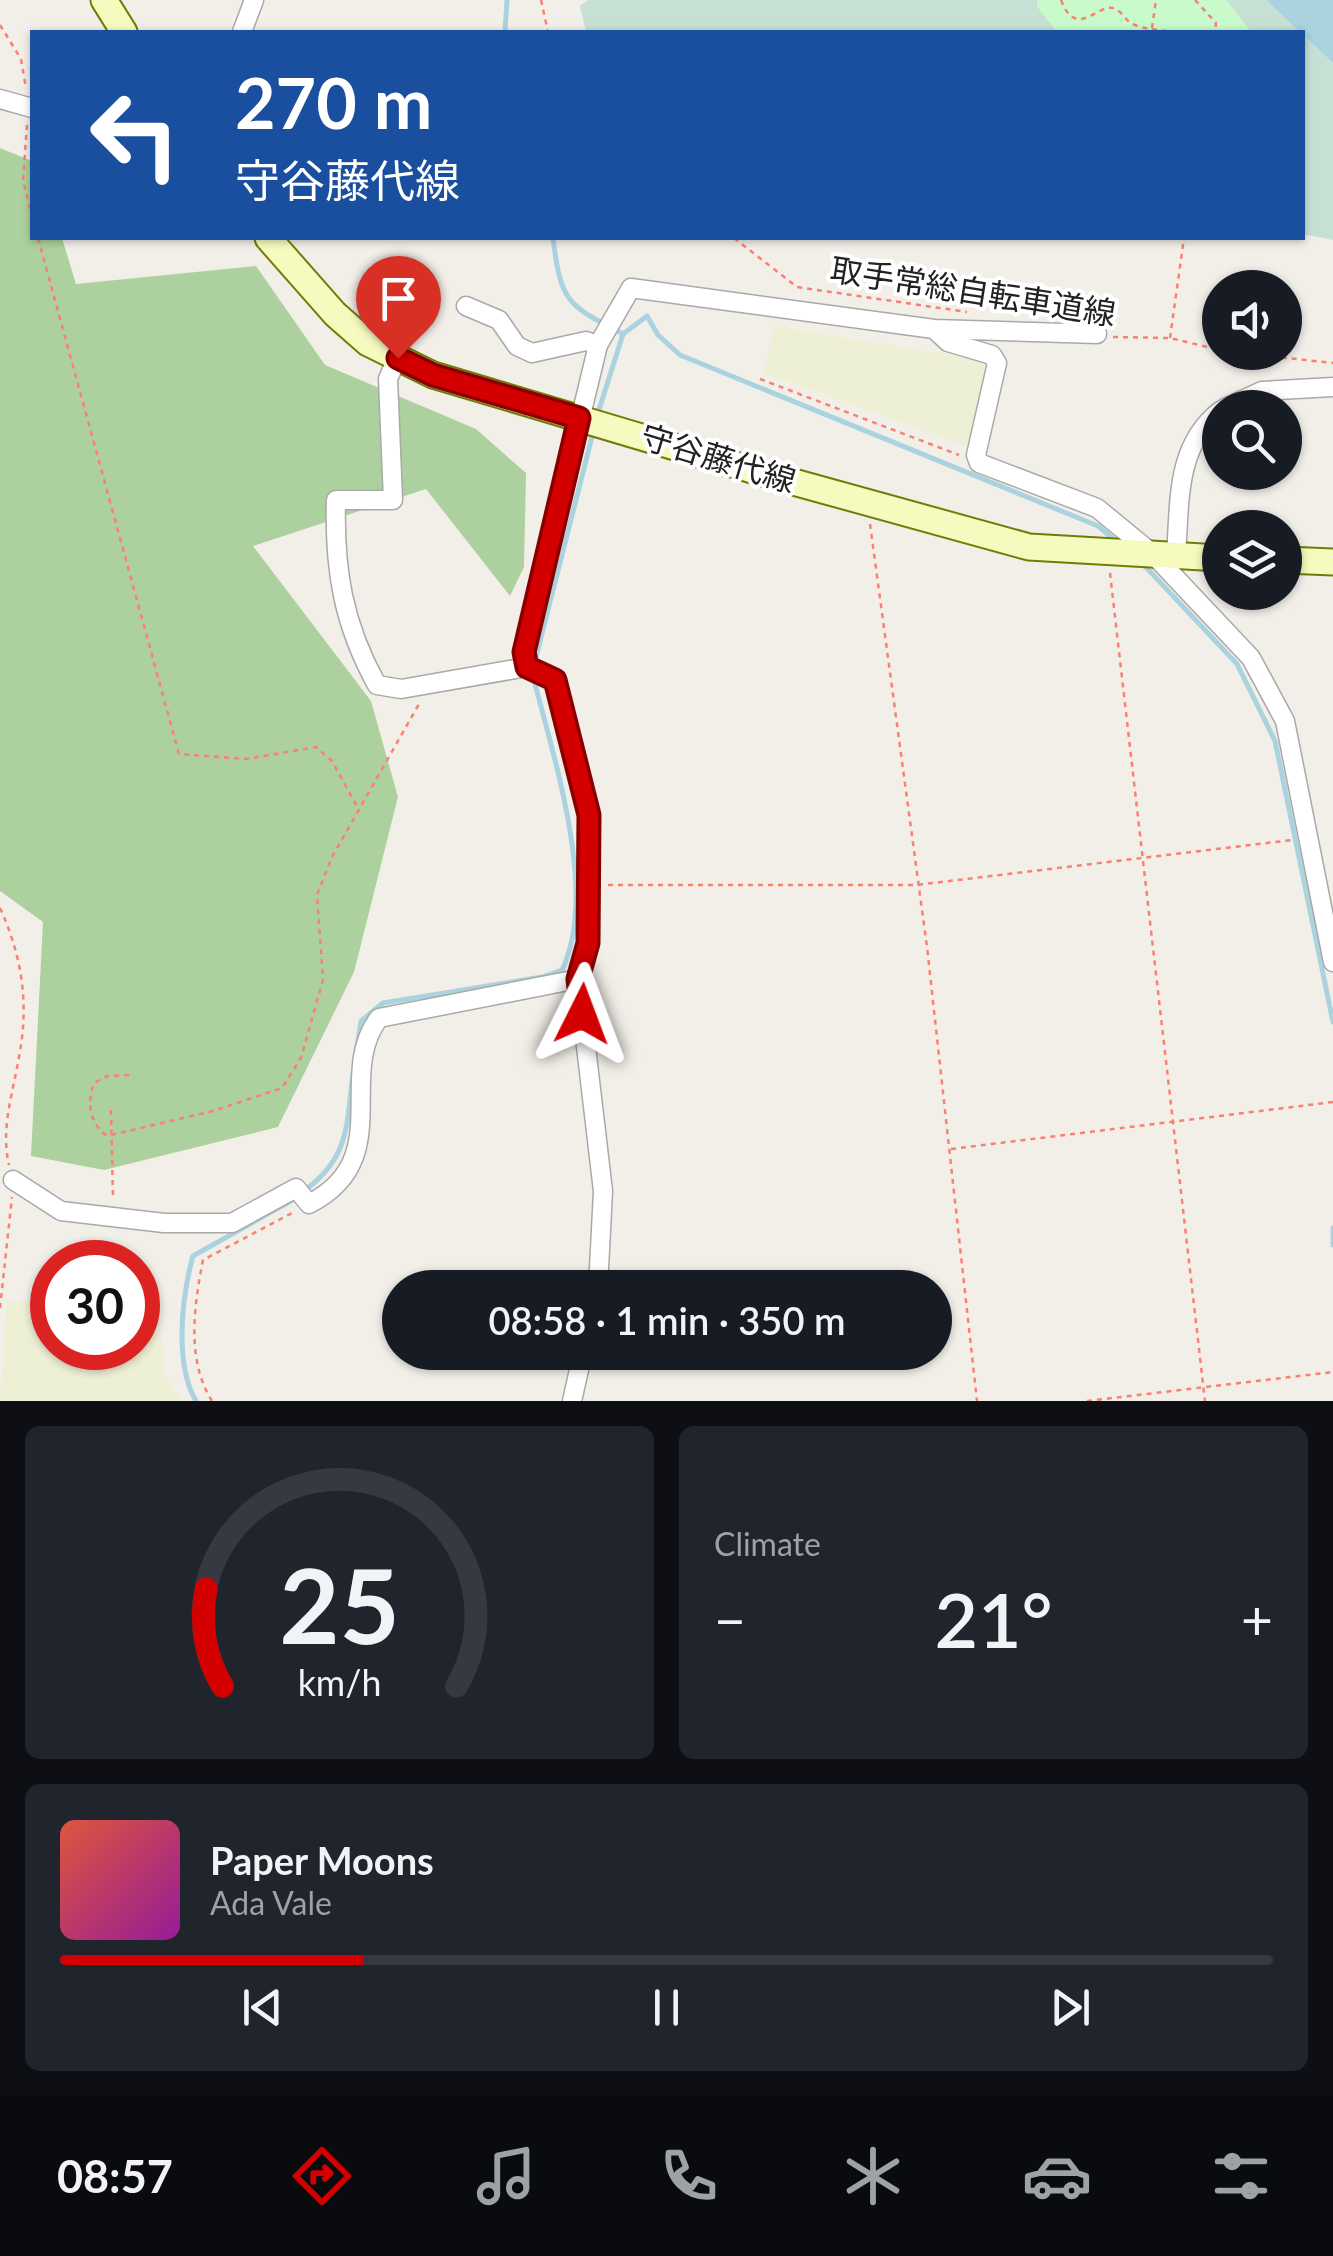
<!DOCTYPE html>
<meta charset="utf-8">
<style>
:root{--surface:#171b24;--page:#20242c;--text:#f1f3f6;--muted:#9ea1a6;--line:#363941;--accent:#d40000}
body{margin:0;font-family:Lato,"Noto Sans JP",sans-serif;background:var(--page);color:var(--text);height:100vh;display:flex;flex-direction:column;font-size:38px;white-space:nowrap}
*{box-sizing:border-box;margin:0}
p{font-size:32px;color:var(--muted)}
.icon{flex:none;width:55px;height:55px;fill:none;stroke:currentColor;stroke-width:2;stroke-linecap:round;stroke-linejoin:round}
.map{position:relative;height:1401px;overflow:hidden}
.drawer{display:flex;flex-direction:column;gap:25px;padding:25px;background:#0d0f14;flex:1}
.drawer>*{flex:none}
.guide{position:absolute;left:30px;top:30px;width:1275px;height:210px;border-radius:0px;box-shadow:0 2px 8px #0004;background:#1a4fa0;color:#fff;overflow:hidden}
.tools{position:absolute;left:1202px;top:270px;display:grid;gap:20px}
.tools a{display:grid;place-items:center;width:100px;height:100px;border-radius:50%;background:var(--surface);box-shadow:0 2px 8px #0004;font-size:50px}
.speed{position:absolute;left:30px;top:1240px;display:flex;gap:20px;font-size:50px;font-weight:700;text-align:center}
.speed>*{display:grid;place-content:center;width:130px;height:130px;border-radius:50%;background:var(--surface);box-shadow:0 2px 8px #0004;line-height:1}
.speed .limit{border:15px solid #d22;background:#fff;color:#111}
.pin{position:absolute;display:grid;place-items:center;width:85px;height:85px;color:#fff;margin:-102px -42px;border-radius:50% 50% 50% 0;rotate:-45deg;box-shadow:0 0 10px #0007}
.pin .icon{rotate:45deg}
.me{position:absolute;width:110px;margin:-55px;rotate:3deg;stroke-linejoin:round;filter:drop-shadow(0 0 8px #0008)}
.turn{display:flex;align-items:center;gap:35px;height:210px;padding:0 40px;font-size:45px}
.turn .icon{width:130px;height:130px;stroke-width:2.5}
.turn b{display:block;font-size:70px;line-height:85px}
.big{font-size:75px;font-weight:600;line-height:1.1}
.drawer .tile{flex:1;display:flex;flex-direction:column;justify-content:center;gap:15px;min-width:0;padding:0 35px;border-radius:15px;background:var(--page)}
.drawer .dial{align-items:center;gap:0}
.dial svg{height:260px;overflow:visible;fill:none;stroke:var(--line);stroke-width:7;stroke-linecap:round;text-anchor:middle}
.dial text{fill:var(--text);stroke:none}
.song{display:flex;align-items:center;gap:30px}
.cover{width:120px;height:120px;border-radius:15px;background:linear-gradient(135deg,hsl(10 70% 55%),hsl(300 70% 35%))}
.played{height:10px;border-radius:5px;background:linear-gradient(90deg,var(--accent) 25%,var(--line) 25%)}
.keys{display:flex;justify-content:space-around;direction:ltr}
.heat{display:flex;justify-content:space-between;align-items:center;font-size:55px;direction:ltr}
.drawer .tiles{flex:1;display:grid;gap:25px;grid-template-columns:1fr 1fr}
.tile:last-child{grid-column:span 2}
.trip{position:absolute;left:382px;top:1270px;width:570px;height:100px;border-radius:50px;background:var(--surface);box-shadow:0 2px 8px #0004;font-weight:600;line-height:100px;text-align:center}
.tab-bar{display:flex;height:160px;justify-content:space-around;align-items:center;background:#090b0e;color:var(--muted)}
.tab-bar .icon{width:70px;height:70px}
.tab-bar .selected{color:var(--accent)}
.tab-bar b{font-size:45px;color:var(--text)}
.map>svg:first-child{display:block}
</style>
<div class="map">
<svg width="1333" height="1401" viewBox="0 0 1333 1401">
<rect width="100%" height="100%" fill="#f2efe9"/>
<!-- farmland -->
<g fill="#eef0d5">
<path d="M773 326 988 361 969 447 765 373Z"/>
<path d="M52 1300V1348H138V1324L162 1335 165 1375 181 1401H0L7 1302Z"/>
</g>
<!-- forest -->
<path fill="#add19e" d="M0 148 32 161V238H62L76 284 256 266 325 365 476 429 526 473 524 567 510 596 426 489 253 546 371 701 398 797 354 972 278 1127 104 1170 31 1156 43 922 0 891Z"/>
<!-- wetland -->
<g fill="#c6e0d4">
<path d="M588 0H1037V6L1057 32H586L580 6Z"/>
<path d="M1226 0H1266L1301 32H1251Z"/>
<path d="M1302 34 1333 63V240L1303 234Z"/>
</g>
<!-- park -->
<path fill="#c8facc" d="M1037 0H1226L1251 32H1057L1037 6Z"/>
<!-- water -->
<path fill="#aad3df" d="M1266 0H1333V63Z"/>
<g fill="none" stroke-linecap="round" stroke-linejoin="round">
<!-- stream -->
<g stroke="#aad3df" stroke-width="5">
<path d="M505 32 507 0"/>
<path d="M553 238C561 304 568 305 623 334"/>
<path d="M598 413 623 334 647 316 658 335 680 355 1098 526 1116 541"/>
<path d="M1143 564 1237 664 1275 741 1333 1022"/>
<path d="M534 665 594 429"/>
<path d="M357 1048 361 1021 383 1003 542 977 562 970C599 893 553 756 533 676"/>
<path d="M304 1191C350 1157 346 1127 353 1074"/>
<path d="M1333 1228V1245"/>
<path d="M196 1401C174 1364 182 1296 193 1256L296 1198"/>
</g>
<defs>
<g id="minor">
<path d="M242 32 254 0"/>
<path d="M0 99 32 108"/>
<path d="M466 306 499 320 517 346 532 353 586 341 598 345"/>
<path d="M934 329 948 342 992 355 997 363 976 455 979 463 1097 508 1153 554 1251 658 1285 721 1333 962"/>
<path d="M397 358 388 379 393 500H336C334 569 343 624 377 685L401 689 527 667"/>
<path d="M1225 408 1262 391 1333 387"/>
<path d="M1176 555C1180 504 1175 446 1220 411"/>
<path d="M13 1180 61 1211 164 1223H232L296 1188 309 1204C397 1159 335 1076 379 1018L578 979"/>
<path d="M598 1288 603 1191 578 979 589 943V815L555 680 527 667 524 652 598 345 631 288 934 329 1097 334"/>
<path d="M572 1401 583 1352"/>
</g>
<g id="secondary">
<path d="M104 0 124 32"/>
<path d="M268 238 335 314 368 343 433 375 779 478 1029 547 1220 558"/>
<path d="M1285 560 1333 562"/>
</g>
</defs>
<!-- minor casing -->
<use href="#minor" stroke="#a9a9a9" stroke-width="21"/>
<!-- secondary casing -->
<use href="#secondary" stroke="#707d05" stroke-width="29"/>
<!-- path -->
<g stroke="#fa8072" stroke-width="2.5" stroke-dasharray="5 5" stroke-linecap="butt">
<path d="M541 0 548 32"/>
<path d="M1061 0C1077 42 1099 0 1116 9 1123 13 1126 22 1135 25 1147 30 1163 30 1176 32"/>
<path d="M1195 0 1216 23 1215 32"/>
<path d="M0 25 21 59 26 88"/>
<path d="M1152 28 1156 0"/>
<path d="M27 125 23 180 32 217"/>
<path d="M38 238 179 754 246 759 316 747 332 761 359 810"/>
<path d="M734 238 797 287 967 312"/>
<path d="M1113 337 1170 338 1220 350"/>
<path d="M1170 338 1184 238"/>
<path d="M1232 352 1333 363"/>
<path d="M760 379 959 455"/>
<path d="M870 524 927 947 977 1401"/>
<path d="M1110 573 1205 1401"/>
<path d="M608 885H916L1292 840"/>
<path d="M0 908C21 954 29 1001 20 1051 14 1090 0 1127 9 1165"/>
<path d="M129 1075 107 1076 94 1083C87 1103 89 1123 107 1136L213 1111 282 1088 301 1058 323 980 317 895 332 857 419 704"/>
<path d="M111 1110 113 1199"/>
<path d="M951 1149 1333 1102"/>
<path d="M0 1308 12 1197"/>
<path d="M212 1401C186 1360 194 1306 203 1260L294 1212"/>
<path d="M1087 1401 1333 1372"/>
</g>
<!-- minor -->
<use href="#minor" stroke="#fff" stroke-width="18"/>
<!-- secondary -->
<use href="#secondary" stroke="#f7fabf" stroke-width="25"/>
</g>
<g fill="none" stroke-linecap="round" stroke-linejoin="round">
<defs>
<path id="route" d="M398 358 433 375 579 418 524 652 527 667 555 680 589 815 588 943 578 979 582 1014"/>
</defs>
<!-- route casing -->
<use href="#route" stroke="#8a0000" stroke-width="25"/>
<!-- route -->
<use href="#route" stroke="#d40000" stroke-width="18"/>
</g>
<g text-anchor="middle" stroke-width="8" stroke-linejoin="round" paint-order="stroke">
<!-- street labels -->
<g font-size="32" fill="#222" stroke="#fff">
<text transform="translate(973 292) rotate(9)" y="11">取手常総自転車道線</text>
<text transform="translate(718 459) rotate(17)" y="11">守谷藤代線</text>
</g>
</g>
</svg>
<div class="tools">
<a><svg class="icon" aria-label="sound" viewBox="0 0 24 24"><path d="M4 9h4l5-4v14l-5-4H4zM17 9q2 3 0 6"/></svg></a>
<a><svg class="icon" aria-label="search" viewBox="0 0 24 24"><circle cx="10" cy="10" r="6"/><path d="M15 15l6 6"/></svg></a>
<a><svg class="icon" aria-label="layers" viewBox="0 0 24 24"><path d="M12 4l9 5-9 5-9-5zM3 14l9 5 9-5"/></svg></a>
</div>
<div class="speed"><div class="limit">30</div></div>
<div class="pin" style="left:398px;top:358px;background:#d93025"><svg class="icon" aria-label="arrive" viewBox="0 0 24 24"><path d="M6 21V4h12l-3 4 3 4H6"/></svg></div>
<svg class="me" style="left:582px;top:1014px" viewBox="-20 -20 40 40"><path d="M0-17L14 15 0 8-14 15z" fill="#d40000" stroke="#fff" stroke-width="4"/></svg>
<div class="trip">08:58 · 1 min · 350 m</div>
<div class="guide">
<div class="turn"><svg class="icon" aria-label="left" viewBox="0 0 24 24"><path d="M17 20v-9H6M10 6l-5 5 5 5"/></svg><div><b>270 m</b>守谷藤代線</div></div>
</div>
</div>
<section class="drawer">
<div class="tiles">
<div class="tile dial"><svg viewBox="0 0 100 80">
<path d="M14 69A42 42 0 1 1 86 69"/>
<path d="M14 69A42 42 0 0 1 9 39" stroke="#d40000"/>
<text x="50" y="56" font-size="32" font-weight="700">25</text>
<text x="50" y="72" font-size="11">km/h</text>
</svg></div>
<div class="tile"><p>Climate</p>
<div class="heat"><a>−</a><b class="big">21°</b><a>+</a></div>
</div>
<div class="tile">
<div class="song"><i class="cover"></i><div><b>Paper Moons</b><p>Ada Vale</p></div></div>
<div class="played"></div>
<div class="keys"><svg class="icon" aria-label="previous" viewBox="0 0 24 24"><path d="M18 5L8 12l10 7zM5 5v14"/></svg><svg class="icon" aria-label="pause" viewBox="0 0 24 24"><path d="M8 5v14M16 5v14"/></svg><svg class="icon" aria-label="next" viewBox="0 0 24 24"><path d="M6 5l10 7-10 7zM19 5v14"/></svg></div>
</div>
</div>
</section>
<nav class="tab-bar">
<b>08:57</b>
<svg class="icon selected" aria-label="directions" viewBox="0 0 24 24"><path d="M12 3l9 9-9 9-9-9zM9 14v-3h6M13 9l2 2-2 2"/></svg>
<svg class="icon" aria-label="music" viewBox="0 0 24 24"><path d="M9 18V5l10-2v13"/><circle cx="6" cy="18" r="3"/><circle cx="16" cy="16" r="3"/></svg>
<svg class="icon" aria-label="phone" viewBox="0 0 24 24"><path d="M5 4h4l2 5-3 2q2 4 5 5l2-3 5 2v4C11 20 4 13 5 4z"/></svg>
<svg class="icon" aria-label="climate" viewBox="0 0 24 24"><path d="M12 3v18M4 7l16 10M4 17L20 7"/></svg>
<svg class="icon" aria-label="car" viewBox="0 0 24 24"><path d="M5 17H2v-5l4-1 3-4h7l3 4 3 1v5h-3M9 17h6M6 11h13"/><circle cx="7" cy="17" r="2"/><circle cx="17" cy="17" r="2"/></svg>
<svg class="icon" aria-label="filters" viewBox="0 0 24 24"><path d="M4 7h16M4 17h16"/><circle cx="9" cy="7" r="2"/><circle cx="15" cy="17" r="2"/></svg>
</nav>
